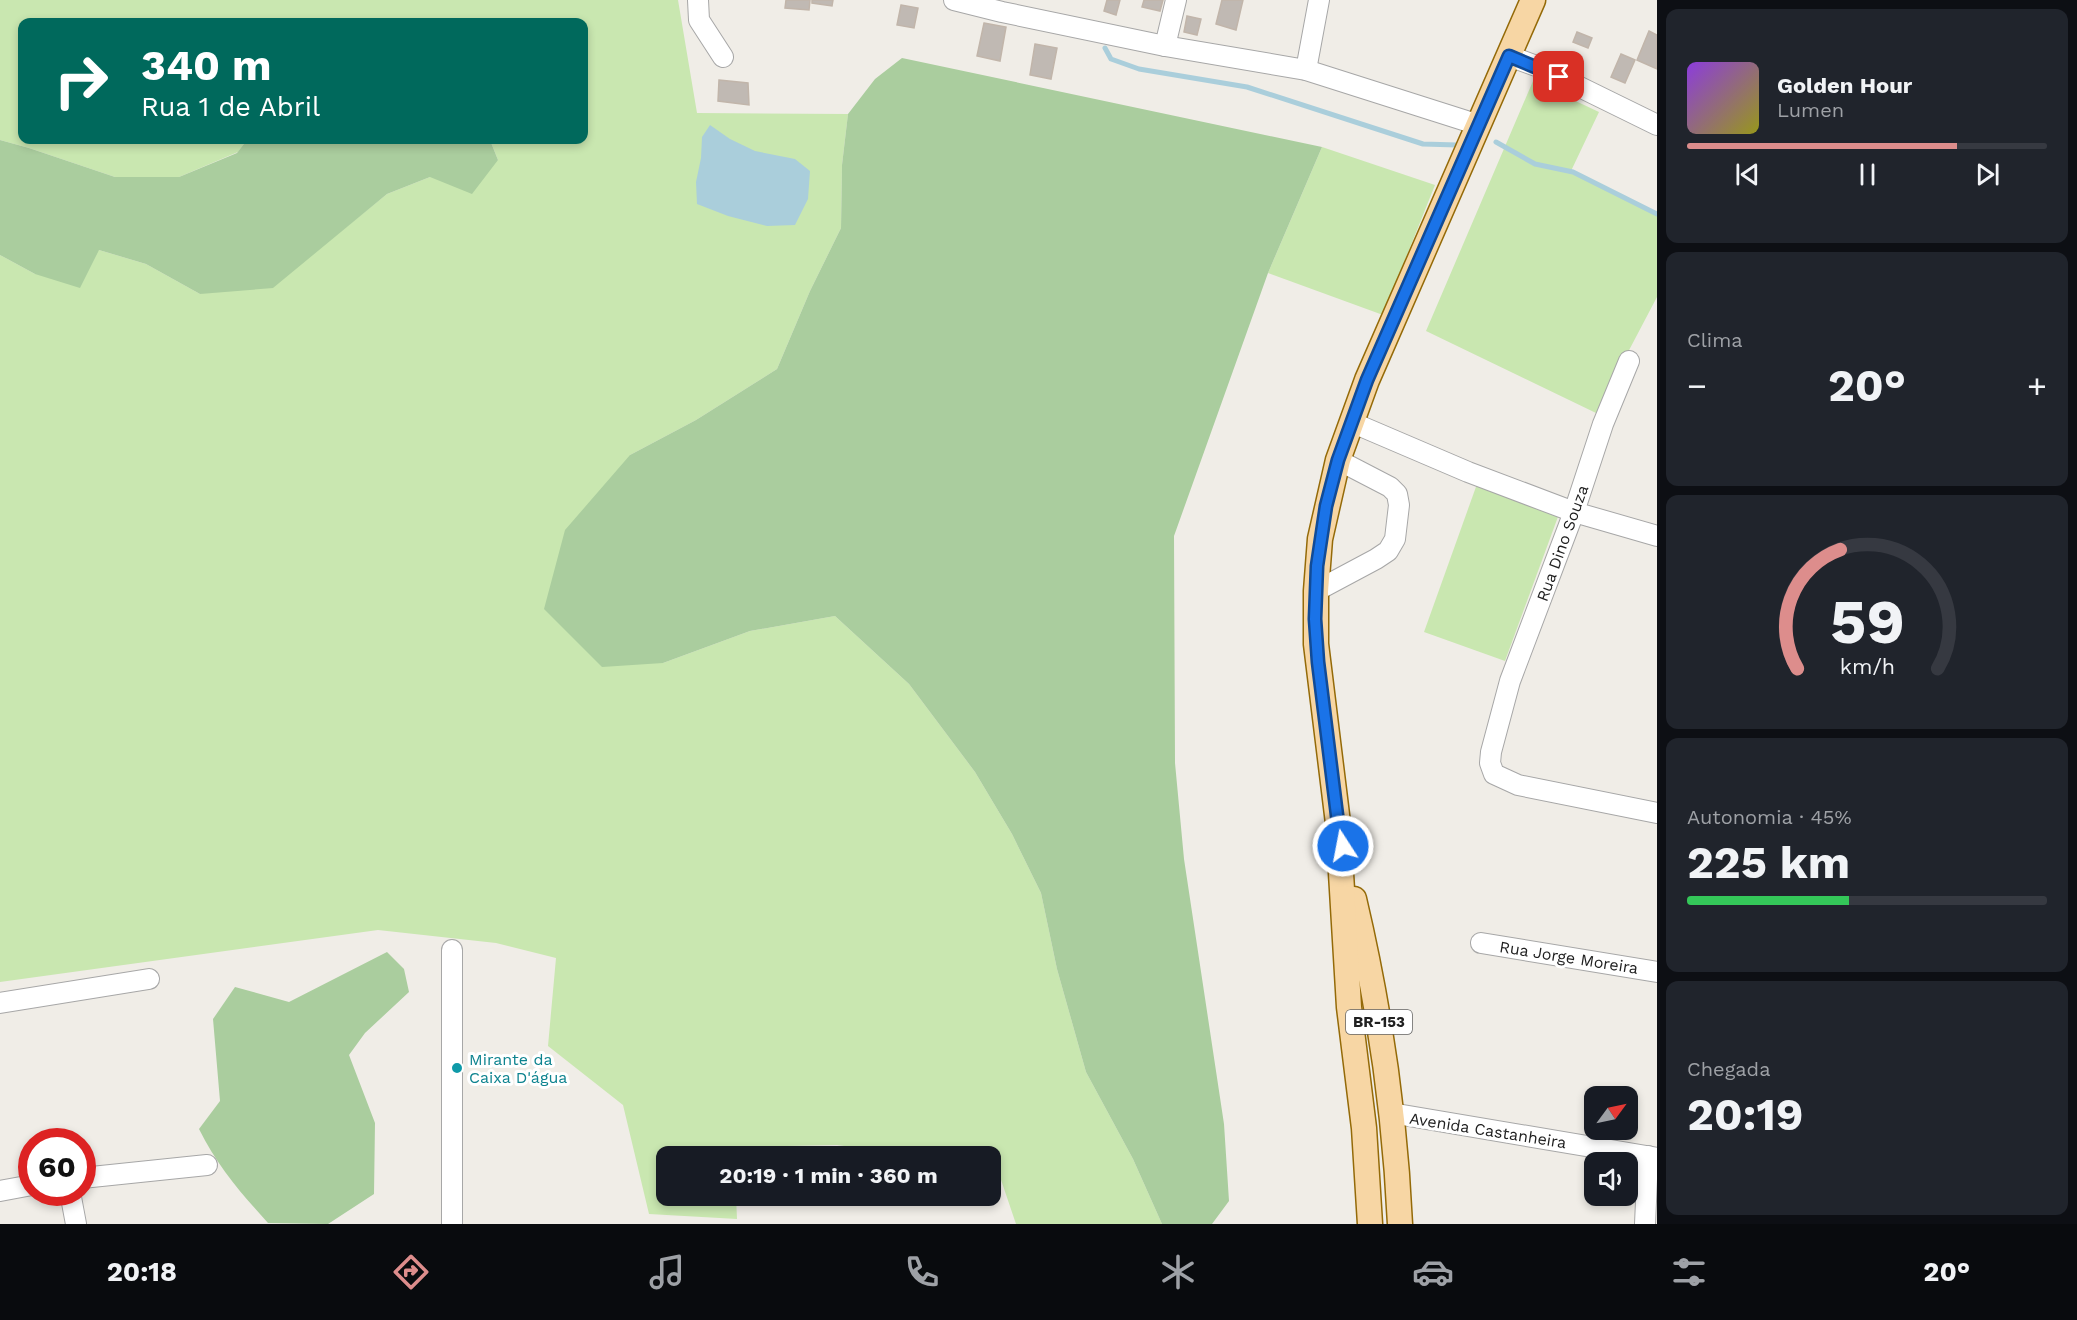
<!DOCTYPE html>
<html lang="pt">
<meta charset="utf-8">
<style>
:root{--surface:#171b24;--page:#20242c;--text:#f1f3f6;--muted:#9ea1a6;--line:#363941;--accent:#dd8d8c}
body{margin:0;font-family:"Work Sans",sans-serif;background:var(--page);color:var(--text);height:100vh;display:flex;flex-direction:column;font-size:22px;white-space:nowrap}
*{box-sizing:border-box;margin:0}
p{font-size:20px;color:var(--muted)}
.icon{flex:none;width:33px;height:33px;fill:none;stroke:currentColor;stroke-width:2;stroke-linecap:round;stroke-linejoin:round}
.map{position:relative;flex:1;overflow:hidden}
.drawer{display:flex;flex-direction:column;gap:9px;padding:9px;background:#0d0f14;width:420px}
.drawer>*{flex:none}
.hud{position:absolute;left:18px;top:18px;width:570px;height:126px;border-radius:12px;box-shadow:0 3px 9px #0003;background:#00695c;color:#fff;overflow:hidden}
.needle{width:39px;rotate:57deg}
.tools{position:absolute;left:1584px;top:1086px;display:grid;gap:12px}
.tools a{display:grid;place-items:center;width:54px;height:54px;border-radius:12px;background:var(--surface);box-shadow:0 3px 9px #0003;font-size:30px}
.speed{position:absolute;left:18px;top:1128px;display:flex;gap:12px;font-size:30px;font-weight:700;text-align:center}
.speed>*{display:grid;place-content:center;width:78px;height:78px;border-radius:50%;background:var(--surface);box-shadow:0 3px 9px #0003;line-height:1}
.speed .limit{border:9px solid #d22;background:#fff;color:#111}
.pin{position:absolute;display:grid;place-items:center;width:51px;height:51px;color:#fff;margin:-26px;border-radius:12px;box-shadow:0 3px 9px #0006}
.me{position:absolute;width:66px;margin:-33px;rotate:349deg;stroke-linejoin:round;filter:drop-shadow(0 0 4px #0008)}
.turn{display:flex;align-items:center;gap:21px;height:126px;padding:0 24px;font-size:27px}
.turn .icon{width:78px;height:78px;stroke-width:2.5}
.turn b{display:block;font-size:42px;line-height:51px}
.big{font-size:45px;font-weight:700;line-height:1.1}
.drawer .tile{flex:1;display:flex;flex-direction:column;justify-content:center;gap:9px;min-width:0;padding:0 21px;border-radius:12px;background:var(--page)}
.drawer .dial{align-items:center;gap:0}
.dial svg{height:156px;overflow:visible;fill:none;stroke:var(--line);stroke-width:7;stroke-linecap:round;text-anchor:middle}
.dial text{fill:var(--text);stroke:none}
.song{display:flex;align-items:center;gap:18px}
.cover{width:72px;height:72px;border-radius:9px;background:linear-gradient(135deg,hsl(270 70% 55%),hsl(60 70% 35%))}
.played{height:6px;border-radius:3px;background:linear-gradient(90deg,var(--accent) 75%,var(--line) 75%)}
.keys{display:flex;justify-content:space-around;direction:ltr}
.heat{display:flex;justify-content:space-between;align-items:center;font-size:33px;direction:ltr}
.charge{height:9px;border-radius:4px;background:linear-gradient(90deg,#34c759 45%,var(--line) 0)}
.trip{position:absolute;left:656px;top:1146px;width:345px;height:60px;border-radius:12px;background:var(--surface);box-shadow:0 3px 9px #0003;font-weight:700;line-height:60px;text-align:center}
.menu{display:flex;height:96px;justify-content:space-around;align-items:center;background:#090b0e;color:var(--muted)}
.menu .icon{width:42px;height:42px}
.menu .selected{color:var(--accent)}
.menu b{font-size:27px;color:var(--text)}
main{display:flex;flex:1;min-height:0}
.map>svg:first-child{display:block}
</style>
<main>
<div class="map">
<svg width="1657" height="1224" viewBox="0 0 1657 1224">
<rect width="100%" height="100%" fill="#f0ede7"/>
<!-- grass -->
<g fill="#c9e7b0">
<path d="M0 0H678L697 113 848 114 842 165 841 228 810 291 777 369 696 420 630 455 663 663 750 631 835 616 909 684 975 772 1012 834 1041 893 1057 969 1086 1072 1133 1159 1162 1224H1016L997 1168 990 1167V1156H917L837 1145 734 1147V1156H666V1196H736L737 1219 649 1214 623 1105 548 1046 556 958 496 943 378 930 0 982V255L35 274 99 250 146 264 200 294 335 236 387 194 430 177 498 160 490 140H584V22H22V140H247L238 152 179 177H115L29 148 0 140Z"/>
<path d="M1533 81 1599 112 1571 171 1657 214V297L1596 413 1426 331Z"/>
<path d="M1322 147 1435 185 1383 315 1268 273Z"/>
<path d="M1477 484 1559 514 1505 661 1424 632Z"/>
</g>
<!-- forest -->
<g fill="#aacd9e">
<path d="M902 58 1322 147 1268 273 1174 536 1175 763 1184 859 1224 1124 1229 1201 1212 1224H1162L1133 1159 1086 1072 1057 969 1041 893 1012 834 975 772 909 684 835 616 750 631 663 663 602 667 544 609 565 530 630 455 696 420 777 369 810 291 841 228 842 165 848 114 875 79Z"/>
<path d="M0 140 29 148 115 177H179L237 153 247 140H490L498 160 472 194 430 177 387 194 273 288 200 294 146 264 99 250 80 288 35 274 0 255Z"/>
<path d="M387 952 404 969 409 992 365 1033 349 1055 375 1123 374 1194 328 1224 268 1223C240 1192 218 1167 199 1129L220 1101 213 1019 235 987 289 1002Z"/>
</g>
<!-- water -->
<path fill="#aacedb" d="M710 125 730 139 755 151 795 159 810 171 808 199 795 225 767 226 728 216 697 204 696 182 701 158 702 137Z"/>
<g fill="none" stroke-linecap="round" stroke-linejoin="round">
<!-- stream -->
<g stroke="#aacedb" stroke-width="5">
<path d="M1105 48 1111 59 1139 69 1247 87 1423 144 1457 145"/>
<path d="M1496 142 1535 164 1573 172 1657 214"/>
</g>
</g>
<!-- building -->
<g fill="#c0b9b3" stroke="#c1b5aa" stroke-width="1.5">
<path d="M786 0H810L809 10 785 8Z"/>
<path d="M812 0H833L832 6 812 3Z"/>
<path d="M1107 0H1120L1116 15 1104 11Z"/>
<path d="M1144 0H1163L1160 11 1142 7Z"/>
<path d="M1222 0H1243L1236 30 1216 24Z"/>
<path d="M901 5 918 8 914 28 897 25Z"/>
<path d="M1187 16 1201 19 1197 35 1184 32Z"/>
<path d="M984 23 1006 27 1000 61 977 56Z"/>
<path d="M1649 31 1657 35V69L1637 60Z"/>
<path d="M1577 32 1592 38 1588 48 1573 42Z"/>
<path d="M1035 44 1057 48 1051 79 1030 75Z"/>
<path d="M1621 54 1635 60 1625 83 1611 77Z"/>
<path d="M719 80 748 83 749 105 718 101Z"/>
</g>
<g fill="none" stroke-linecap="round" stroke-linejoin="round">
<defs>
<g id="minor">
<path d="M698 0 699 20 723 57"/>
<path d="M954 0 1002 12 1165 46 1306 70 1479 125"/>
<path d="M1165 46 1176 0"/>
<path d="M1509 56 1539 67 1657 125"/>
<path d="M1306 70 1319 0"/>
<path d="M1629 361 1603 424 1574 512 1510 681 1491 752 1490 763 1494 774 1518 785 1657 813"/>
<path d="M1351 422 1468 472 1574 512 1657 536"/>
<path d="M1316 591 1376 559 1388 551 1395 539 1399 505 1397 494 1390 487 1338 460"/>
<path d="M1481 943 1657 972"/>
<path d="M452 950V1224"/>
<path d="M0 1003 149 979"/>
<path d="M1391 1113 1657 1158"/>
<path d="M82 1178 207 1165"/>
<path d="M0 1191 32 1185"/>
<path d="M70 1192 76 1224"/>
<path d="M1645 1224 1648 1156"/>
</g>
<g id="major">
<path d="M1354 899C1379 1005 1395 1115 1400 1224"/>
<path d="M1370 1224 1364 1128 1349 1007 1338 823 1316 644V591L1320 539 1338 460 1367 380 1533 0"/>
</g>
</defs>
<!-- minor casing -->
<use href="#minor" stroke="#a7a7a7" stroke-width="22"/>
<!-- major casing -->
<use href="#major" stroke="#946a08" stroke-width="27"/>
<!-- minor -->
<use href="#minor" stroke="#fff" stroke-width="20"/>
<!-- major -->
<use href="#major" stroke="#f7d6a4" stroke-width="24"/>
</g>
<g fill="none" stroke-linecap="round" stroke-linejoin="round">
<defs>
<path id="route" d="M1343 846 1338 823 1318 662 1315 619 1317 566 1326 506 1338 460 1367 380 1509 56 1559 77"/>
</defs>
<!-- route casing -->
<use href="#route" stroke="#114b97" stroke-width="15"/>
<!-- route -->
<use href="#route" stroke="#1a73e8" stroke-width="10"/>
</g>
<!-- markers -->
<circle fill="#0f9aa8" stroke="#fff" stroke-width="2" cx="457" cy="1068" r="6"/>
<g text-anchor="middle" stroke-width="6" stroke-linejoin="round" paint-order="stroke">
<!-- shield labels -->
<rect fill="#fff" stroke="#636363" stroke-width="1.5" x="1346" y="1010" width="66" height="24" rx="4.5"/>
<g font-size="15" font-weight="bold" fill="#202020">
<text x="1379" y="1027">BR-153</text>
</g>
<!-- street labels -->
<g font-size="16" fill="#202020" stroke="#fff">
<text transform="translate(1562 543) rotate(-70)" y="6">Rua Dino Souza</text>
<text transform="translate(1569 957) rotate(9)" y="6">Rua Jorge Moreira</text>
<text transform="translate(1488 1130) rotate(9)" y="6">Avenida Castanheira</text>
</g>
<!-- culture labels -->
<g font-size="16" fill="#0d838f" stroke="#fff" text-anchor="start">
<text x="469" y="1065">Mirante da<tspan x="469" dy="18">Caixa D'água</tspan></text>
</g>
</g>
</svg>
<div class="tools">
<a><svg class="needle" viewBox="-14 -14 28 28"><path d="M0-13l5 13h-10z" fill="#e53935"/><path d="M0 13l5-13h-10z" fill="#9ea1a6"/></svg></a>
<a><svg class="icon" aria-label="sound" viewBox="0 0 24 24"><path d="M4 9h4l5-4v14l-5-4H4zM17 9q2 3 0 6"/></svg></a>
</div>
<div class="speed"><div class="limit">60</div></div>
<div class="pin" style="left:1559px;top:77px;background:#d93025"><svg class="icon" aria-label="arrive" viewBox="0 0 24 24"><path d="M6 21V4h12l-3 4 3 4H6"/></svg></div>
<svg class="me" style="left:1343px;top:846px" viewBox="-20 -20 40 40"><circle r="17" fill="#1a73e8" stroke="#fff" stroke-width="3"/><path d="M0-11L8 9 0 5-8 9z" fill="#fff"/></svg>
<div class="trip">20:19 · 1 min · 360 m</div>
<div class="hud">
<div class="turn"><svg class="icon" aria-label="right" viewBox="0 0 24 24"><path d="M7 20v-9h11M14 6l5 5-5 5"/></svg><div><b>340 m</b>Rua 1 de Abril</div></div>
</div>
</div>
<section class="drawer">
<div class="tile">
<div class="song"><i class="cover"></i><div><b>Golden Hour</b><p>Lumen</p></div></div>
<div class="played"></div>
<div class="keys"><svg class="icon" aria-label="previous" viewBox="0 0 24 24"><path d="M18 5L8 12l10 7zM5 5v14"/></svg><svg class="icon" aria-label="pause" viewBox="0 0 24 24"><path d="M8 5v14M16 5v14"/></svg><svg class="icon" aria-label="next" viewBox="0 0 24 24"><path d="M6 5l10 7-10 7zM19 5v14"/></svg></div>
</div>
<div class="tile"><p>Clima</p>
<div class="heat"><a>−</a><b class="big">20°</b><a>+</a></div>
</div>
<div class="tile dial"><svg viewBox="0 0 100 80">
<path d="M14 69A42 42 0 1 1 86 69"/>
<path d="M14 69A42 42 0 0 1 36 8" stroke="#dd8d8c"/>
<text x="50" y="56" font-size="32" font-weight="700">59</text>
<text x="50" y="72" font-size="11">km/h</text>
</svg></div>
<div class="tile"><p>Autonomia · 45%</p><b class="big">225 km</b><div class="charge"></div></div>
<div class="tile"><p>Chegada</p><b class="big">20:19</b></div>
</section>
</main>
<nav class="menu">
<b>20:18</b>
<svg class="icon selected" aria-label="directions" viewBox="0 0 24 24"><path d="M12 3l9 9-9 9-9-9zM9 14v-3h6M13 9l2 2-2 2"/></svg>
<svg class="icon" aria-label="music" viewBox="0 0 24 24"><path d="M9 18V5l10-2v13"/><circle cx="6" cy="18" r="3"/><circle cx="16" cy="16" r="3"/></svg>
<svg class="icon" aria-label="phone" viewBox="0 0 24 24"><path d="M5 4h4l2 5-3 2q2 4 5 5l2-3 5 2v4C11 20 4 13 5 4z"/></svg>
<svg class="icon" aria-label="climate" viewBox="0 0 24 24"><path d="M12 3v18M4 7l16 10M4 17L20 7"/></svg>
<svg class="icon" aria-label="car" viewBox="0 0 24 24"><path d="M5 17H2v-5l4-1 3-4h7l3 4 3 1v5h-3M9 17h6M6 11h13"/><circle cx="7" cy="17" r="2"/><circle cx="17" cy="17" r="2"/></svg>
<svg class="icon" aria-label="filters" viewBox="0 0 24 24"><path d="M4 7h16M4 17h16"/><circle cx="9" cy="7" r="2"/><circle cx="15" cy="17" r="2"/></svg>
<b>20°</b>
</nav>
